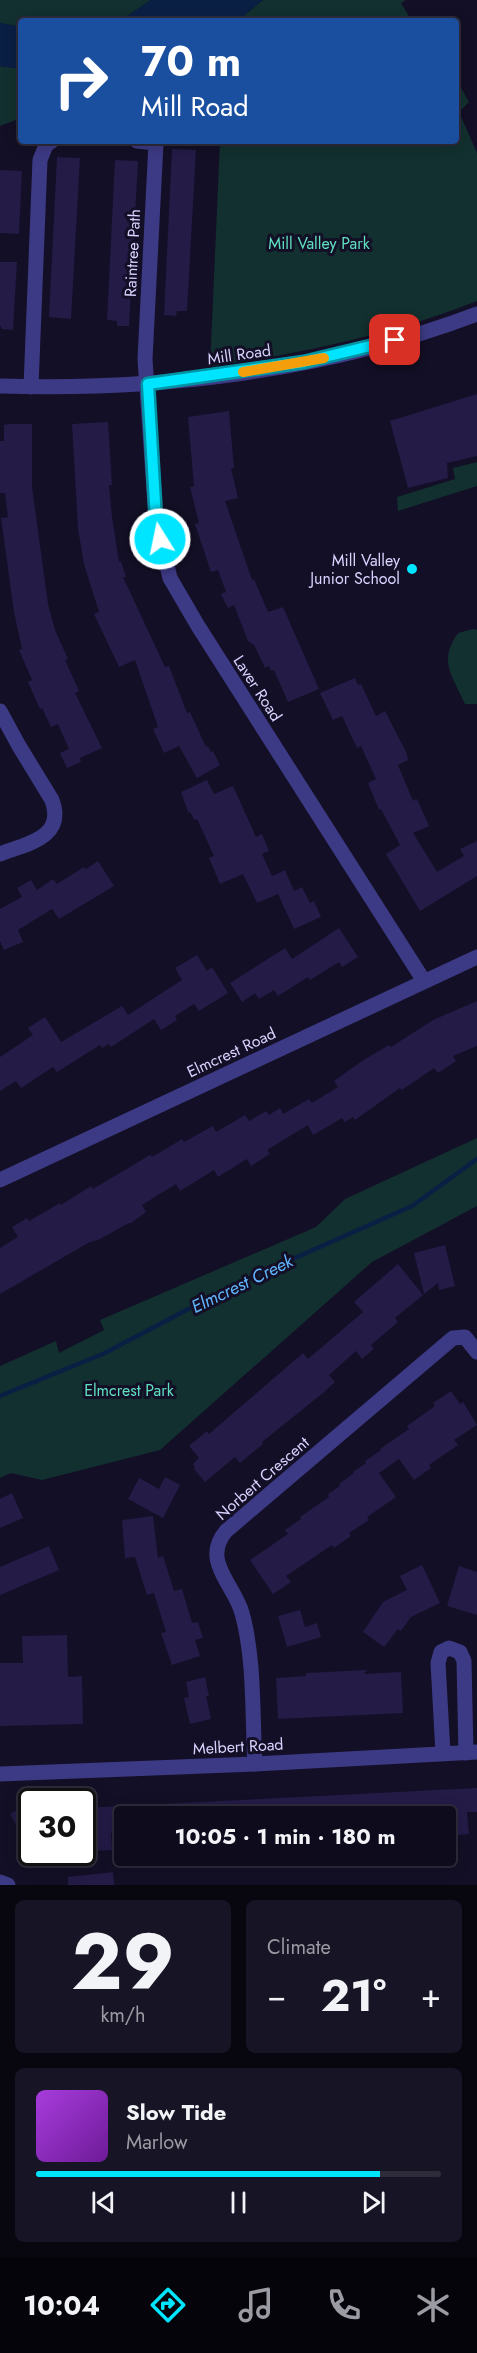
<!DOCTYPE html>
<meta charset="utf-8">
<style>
:root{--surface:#0e0b1c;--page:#171425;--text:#f1f3f6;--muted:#9b9ba3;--line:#2e2b3b;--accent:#00e5ff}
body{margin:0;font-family:Jost,sans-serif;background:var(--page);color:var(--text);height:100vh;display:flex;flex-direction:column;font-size:22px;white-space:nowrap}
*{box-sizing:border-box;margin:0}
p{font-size:20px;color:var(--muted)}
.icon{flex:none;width:33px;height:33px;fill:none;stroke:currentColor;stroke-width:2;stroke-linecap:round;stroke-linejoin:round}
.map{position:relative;height:1885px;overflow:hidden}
.details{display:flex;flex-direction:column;gap:15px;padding:15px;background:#08060f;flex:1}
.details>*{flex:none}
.hud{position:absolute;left:18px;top:18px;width:441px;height:126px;border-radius:6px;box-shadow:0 3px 15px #0003,0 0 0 2px var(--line);background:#1a4fa0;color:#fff;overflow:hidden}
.speed{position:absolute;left:18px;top:1788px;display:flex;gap:12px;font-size:30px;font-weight:700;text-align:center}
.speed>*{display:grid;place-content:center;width:78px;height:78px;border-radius:50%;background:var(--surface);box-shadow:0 3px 15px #0003,0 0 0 2px var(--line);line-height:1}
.speed .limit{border:3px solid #111;border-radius:9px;background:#fff;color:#111}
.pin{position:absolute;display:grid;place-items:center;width:51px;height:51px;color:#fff;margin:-26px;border-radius:12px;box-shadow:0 3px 9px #0006}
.me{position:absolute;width:66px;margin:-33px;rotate:350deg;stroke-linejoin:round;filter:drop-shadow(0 0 4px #0008)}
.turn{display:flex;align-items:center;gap:21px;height:126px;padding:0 24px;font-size:27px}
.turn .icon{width:78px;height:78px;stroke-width:2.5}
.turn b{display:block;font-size:42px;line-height:51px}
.big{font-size:45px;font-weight:700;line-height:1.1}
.details .card{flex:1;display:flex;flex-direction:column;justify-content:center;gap:9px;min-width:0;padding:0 21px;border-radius:9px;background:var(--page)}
.details .dial{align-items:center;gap:0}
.dial b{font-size:78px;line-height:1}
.song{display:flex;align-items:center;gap:18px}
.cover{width:72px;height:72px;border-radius:9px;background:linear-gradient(135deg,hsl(280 70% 55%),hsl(280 70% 35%))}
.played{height:6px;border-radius:3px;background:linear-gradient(90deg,var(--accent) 85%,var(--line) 85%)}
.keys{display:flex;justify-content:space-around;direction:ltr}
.heat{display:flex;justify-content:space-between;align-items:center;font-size:33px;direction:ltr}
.details .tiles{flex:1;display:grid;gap:15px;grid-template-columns:1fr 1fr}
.card:last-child{grid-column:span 2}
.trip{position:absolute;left:114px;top:1806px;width:342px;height:60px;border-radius:6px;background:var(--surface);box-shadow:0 3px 15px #0003,0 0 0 2px var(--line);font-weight:700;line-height:60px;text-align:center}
.tab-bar{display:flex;height:96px;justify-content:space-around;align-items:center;background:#06040b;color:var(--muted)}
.tab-bar .icon{width:42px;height:42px}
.tab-bar .on{color:var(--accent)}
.tab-bar b{font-size:27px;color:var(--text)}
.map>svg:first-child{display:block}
</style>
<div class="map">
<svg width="477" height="1885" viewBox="0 0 477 1885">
<rect width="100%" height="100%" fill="#130f26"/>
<!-- green -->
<g fill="#12302f">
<path d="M0 0H151L120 21H21V27L0 23Z"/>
<path d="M263 0H406L401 3 412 21H237Z"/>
<path d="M0 66 21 69V118L0 126Z"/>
<path d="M456 79 469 102 459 112 477 153V301C391 335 301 353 210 367L220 141H456Z"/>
<path d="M477 462V486L398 511 397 497 455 479 453 468Z"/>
<path d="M473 629 477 630V704H465C452 675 438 661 458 633Z"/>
<path d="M477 1138V1206L372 1262 160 1450 42 1480 11 1473 0 1478V1366L56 1341 59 1353 104 1330 100 1320 316 1227 345 1199Z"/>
</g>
<!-- water -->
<g fill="#0a1f44">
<path d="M151 0H263L237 21H120Z"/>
<path d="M0 23 21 27V69L0 66Z"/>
</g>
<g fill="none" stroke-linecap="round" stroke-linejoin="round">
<!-- stream -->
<path stroke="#0a1f44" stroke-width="4.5" d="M0 1396 105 1353 232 1286 412 1206 477 1159"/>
</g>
<!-- building -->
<g fill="#241b47">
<path d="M172 149 196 150 187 311H177L176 316 164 315Z"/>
<path d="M57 157 80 158 71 319 49 317Z"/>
<path d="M115 160 138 161 129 326H117V321L107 320Z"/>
<path d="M0 170 22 171 19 234 0 233Z"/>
<path d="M0 262H17L13 330 2 329 0 325Z"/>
<path d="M477 394V456L447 463 448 478 408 488 390 421Z"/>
<path d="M229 411 234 468H231L238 498 225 501 252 580 254 579 268 612 283 607 319 689 288 702 274 670 271 671 269 666 265 668 254 645 248 641 234 605 228 608 221 594 226 592 218 570 211 572 195 524 199 523 190 487 194 486 188 417Z"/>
<path d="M108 422 112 485H109L112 517 119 562 121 561 126 577H123L165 667 169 666 187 713 190 712 206 747 208 746 211 752 213 751 220 765 197 778 179 746 164 753 153 729 158 727 135 660 119 667 94 614 99 612 84 564 78 529 72 424Z"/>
<path d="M8 424H32V487L48 604 55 630 68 659 65 660 79 691 75 693 102 748 80 758 81 762 67 768 60 753 69 749 58 724 51 727 42 708 40 709 28 682 32 680 19 650 22 649 14 612 1 518 8 517 5 493H0V441H4V425Z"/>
<path d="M355 678 358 685 361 684 376 716 385 711 407 754 408 760 398 765 413 801 417 799 429 826 413 833 437 872 464 856 460 849 477 841V876L420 911 386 854 400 845 381 809 379 810 368 783 376 779 361 746 357 748 342 716 333 720 320 693Z"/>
<path d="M207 780 214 794 233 786 256 837 262 834 269 851 262 854 272 876 285 870 294 891 302 887 310 903 314 901 321 917 294 929 278 894 257 903 243 874 220 884 209 858 214 856 197 819 194 820 191 813 188 812 181 792Z"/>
<path d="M98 861 114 886 59 919 52 909 18 930 23 942 4 950 0 941V909L22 897 17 888 31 880 37 890 53 879 57 884 84 867 86 869Z"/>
<path d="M339 928 358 957 342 967 339 962 310 980 308 977 278 996 274 990 259 999 255 993 242 1002 230 983 285 948 292 959Z"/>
<path d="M197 955 207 971 212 967 228 993 199 1011 194 1004 175 1016 177 1020 161 1030 154 1019 111 1047 109 1044 102 1048 100 1045 57 1072 53 1067 21 1088 16 1081 0 1091V1057L33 1035 28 1028 45 1017 61 1042 122 1006 128 1015 182 980 175 968Z"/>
<path d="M477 1001V1046L453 1056 456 1061 438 1073 434 1068 402 1090 400 1088 355 1120 353 1117 345 1122 342 1118 313 1135 308 1125 267 1150 270 1154 251 1166 247 1159 218 1177 214 1170 180 1191 176 1184 142 1205 146 1212 131 1223H129L100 1239 88 1243 0 1294V1248L18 1237 12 1227 27 1218 29 1221 60 1203 61 1205 91 1186 93 1189 150 1155 152 1157 182 1139 184 1142 213 1126 216 1132 245 1115 249 1121 266 1111 269 1115 280 1108 283 1114 309 1099 312 1103 338 1087 334 1081 362 1061 389 1045 391 1047 433 1020Z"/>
<path d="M445 1245 455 1286 439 1290 438 1283 424 1294 414 1253Z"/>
<path d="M398 1264 423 1295 395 1318 398 1322 371 1345 374 1349 362 1359 356 1351 329 1375 335 1382 323 1393 262 1442 263 1444 240 1463 235 1457 205 1482 194 1469 195 1467 193 1464 199 1458 189 1446 207 1431 209 1434 303 1353 308 1359 363 1312 354 1302Z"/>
<path d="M451 1391 460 1404 463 1402 477 1425 454 1440 458 1445 429 1465 431 1468 414 1480 399 1459 379 1473 396 1497 367 1517 369 1520 349 1533 351 1536 334 1548 332 1545 286 1576 291 1582 273 1594 250 1560 288 1534 285 1530 301 1519 300 1517 329 1497 328 1494 340 1486 339 1484 354 1473 353 1472 366 1463 365 1461 381 1450 380 1449 409 1429 407 1426 435 1406 433 1403Z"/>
<path d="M165 1477 180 1485 163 1518 128 1499 139 1478 159 1489Z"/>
<path d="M12 1493 23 1518 0 1528V1499Z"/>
<path d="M153 1516 158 1558 163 1556 174 1591 182 1589 192 1623 198 1622 203 1638 195 1640 200 1656 172 1665 161 1633 166 1632 154 1593 147 1595 135 1557 125 1558 122 1520Z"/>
<path d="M49 1546 59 1570 0 1595V1567Z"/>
<path d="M422 1565 440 1603 411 1617 401 1631 398 1629 384 1647 363 1632 383 1602 407 1590 400 1576Z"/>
<path d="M459 1566 477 1572V1615L447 1606Z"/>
<path d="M300 1610 305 1627 317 1623 321 1637 287 1647 278 1616Z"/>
<path d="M67 1635 68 1677 82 1676 83 1724 0 1726V1663H23L22 1636Z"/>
<path d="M367 1670 364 1674 401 1672 403 1713 278 1719 276 1678 306 1676V1673Z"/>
<path d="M205 1677 209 1696H206L211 1719 190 1724 184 1698 189 1697 186 1682Z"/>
<path d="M477 1788V1812H467L469 1834 446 1836V1816H124V1829H122V1832L111 1833 112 1850 91 1851V1848H82V1808Z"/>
<path d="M32 1802V1827L21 1833 10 1814Z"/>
<path d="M113 1872 114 1885H68V1877Z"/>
</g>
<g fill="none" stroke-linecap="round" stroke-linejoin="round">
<!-- minor -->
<g stroke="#3d3a85" stroke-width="15">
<path d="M137 141 156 143 145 359 156 520 170 578 198 626 424 981"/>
<path d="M31 387 40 160 46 145 52 141"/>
<path d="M0 711 19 746 52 800C66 838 26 844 0 854"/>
<path d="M0 1180 477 957"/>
<path d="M443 1753 438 1663 441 1652 449 1648 460 1652 464 1661 466 1753"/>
<path d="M255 1764C252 1716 255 1660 242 1613 234 1584 201 1561 226 1531L453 1338 465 1337 477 1352"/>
<path d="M0 1774 255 1764 477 1752"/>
<path d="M0 1882 8 1885"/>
</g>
<!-- tertiary -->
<path stroke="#3d3a85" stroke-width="15" d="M0 386C160 391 327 371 477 314"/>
</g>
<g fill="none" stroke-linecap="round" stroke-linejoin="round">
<defs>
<path id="route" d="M160 539 156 520 148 384 304 362 395 340"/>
</defs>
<!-- route casing -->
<use href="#route" stroke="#0095a6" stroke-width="15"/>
<!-- route -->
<use href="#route" stroke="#00e5ff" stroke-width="10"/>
<!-- slow -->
<path stroke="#f59e0b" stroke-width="10" d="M243 372 324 358"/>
</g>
<!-- markers -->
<circle fill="#00e5ff" stroke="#130f26" stroke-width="2" cx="412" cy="569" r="6"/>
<g text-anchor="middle" stroke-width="6" stroke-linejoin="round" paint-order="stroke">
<!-- park labels -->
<g font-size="16" fill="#5fe0c0" stroke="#130f26">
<text x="319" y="249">Mill Valley Park</text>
<text x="129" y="1396">Elmcrest Park</text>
</g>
<!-- street labels -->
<g font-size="16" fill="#d9d4ff" stroke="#130f26">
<text transform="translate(132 253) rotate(-87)" y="6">Raintree Path</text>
<text transform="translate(239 354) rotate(-8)" y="6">Mill Road</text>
<text transform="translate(258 688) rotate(57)" y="6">Laver Road</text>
<text transform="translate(231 1052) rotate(-25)" y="6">Elmcrest Road</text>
<text transform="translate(262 1478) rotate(-41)" y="6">Norbert Crescent</text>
<text transform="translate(238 1746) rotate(-3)" y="6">Melbert Road</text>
</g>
<!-- poi labels -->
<g font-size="16" fill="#d9d4ff" stroke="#130f26" text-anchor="end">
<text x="400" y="566">Mill Valley<tspan x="400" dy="18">Junior School</tspan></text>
</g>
<!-- water labels -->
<g font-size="18" font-style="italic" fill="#62b6ff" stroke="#130f26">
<text transform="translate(242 1284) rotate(-26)" y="6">Elmcrest Creek</text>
</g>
</g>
</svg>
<div class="speed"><div class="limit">30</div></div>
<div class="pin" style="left:395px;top:340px;background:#d93025"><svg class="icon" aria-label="arrive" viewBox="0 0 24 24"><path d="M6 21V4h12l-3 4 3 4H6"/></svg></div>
<svg class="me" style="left:160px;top:539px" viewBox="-20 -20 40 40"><circle r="17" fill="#00e5ff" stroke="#fff" stroke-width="3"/><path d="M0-11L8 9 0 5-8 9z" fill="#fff"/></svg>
<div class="trip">10:05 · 1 min · 180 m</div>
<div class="hud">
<div class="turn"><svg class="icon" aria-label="right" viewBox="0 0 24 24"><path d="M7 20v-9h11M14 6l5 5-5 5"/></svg><div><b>70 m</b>Mill Road</div></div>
</div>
</div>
<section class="details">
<div class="tiles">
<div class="card dial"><b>29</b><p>km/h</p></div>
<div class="card"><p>Climate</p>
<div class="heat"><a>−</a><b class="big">21°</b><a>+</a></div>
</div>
<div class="card">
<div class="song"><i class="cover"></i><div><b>Slow Tide</b><p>Marlow</p></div></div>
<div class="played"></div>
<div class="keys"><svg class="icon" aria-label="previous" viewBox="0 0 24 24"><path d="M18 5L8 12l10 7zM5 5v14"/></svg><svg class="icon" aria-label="pause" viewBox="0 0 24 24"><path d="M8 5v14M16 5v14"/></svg><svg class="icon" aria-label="next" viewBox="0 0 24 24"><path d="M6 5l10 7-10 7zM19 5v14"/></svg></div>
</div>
</div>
</section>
<nav class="tab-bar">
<b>10:04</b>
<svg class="icon on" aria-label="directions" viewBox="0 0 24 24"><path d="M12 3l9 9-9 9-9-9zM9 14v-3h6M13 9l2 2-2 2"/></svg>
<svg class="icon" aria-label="music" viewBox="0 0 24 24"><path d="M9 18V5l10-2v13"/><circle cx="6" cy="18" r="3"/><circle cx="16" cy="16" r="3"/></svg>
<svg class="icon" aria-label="phone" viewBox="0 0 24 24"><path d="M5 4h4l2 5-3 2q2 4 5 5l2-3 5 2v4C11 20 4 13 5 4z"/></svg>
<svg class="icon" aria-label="climate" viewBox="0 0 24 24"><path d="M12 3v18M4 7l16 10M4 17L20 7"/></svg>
</nav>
